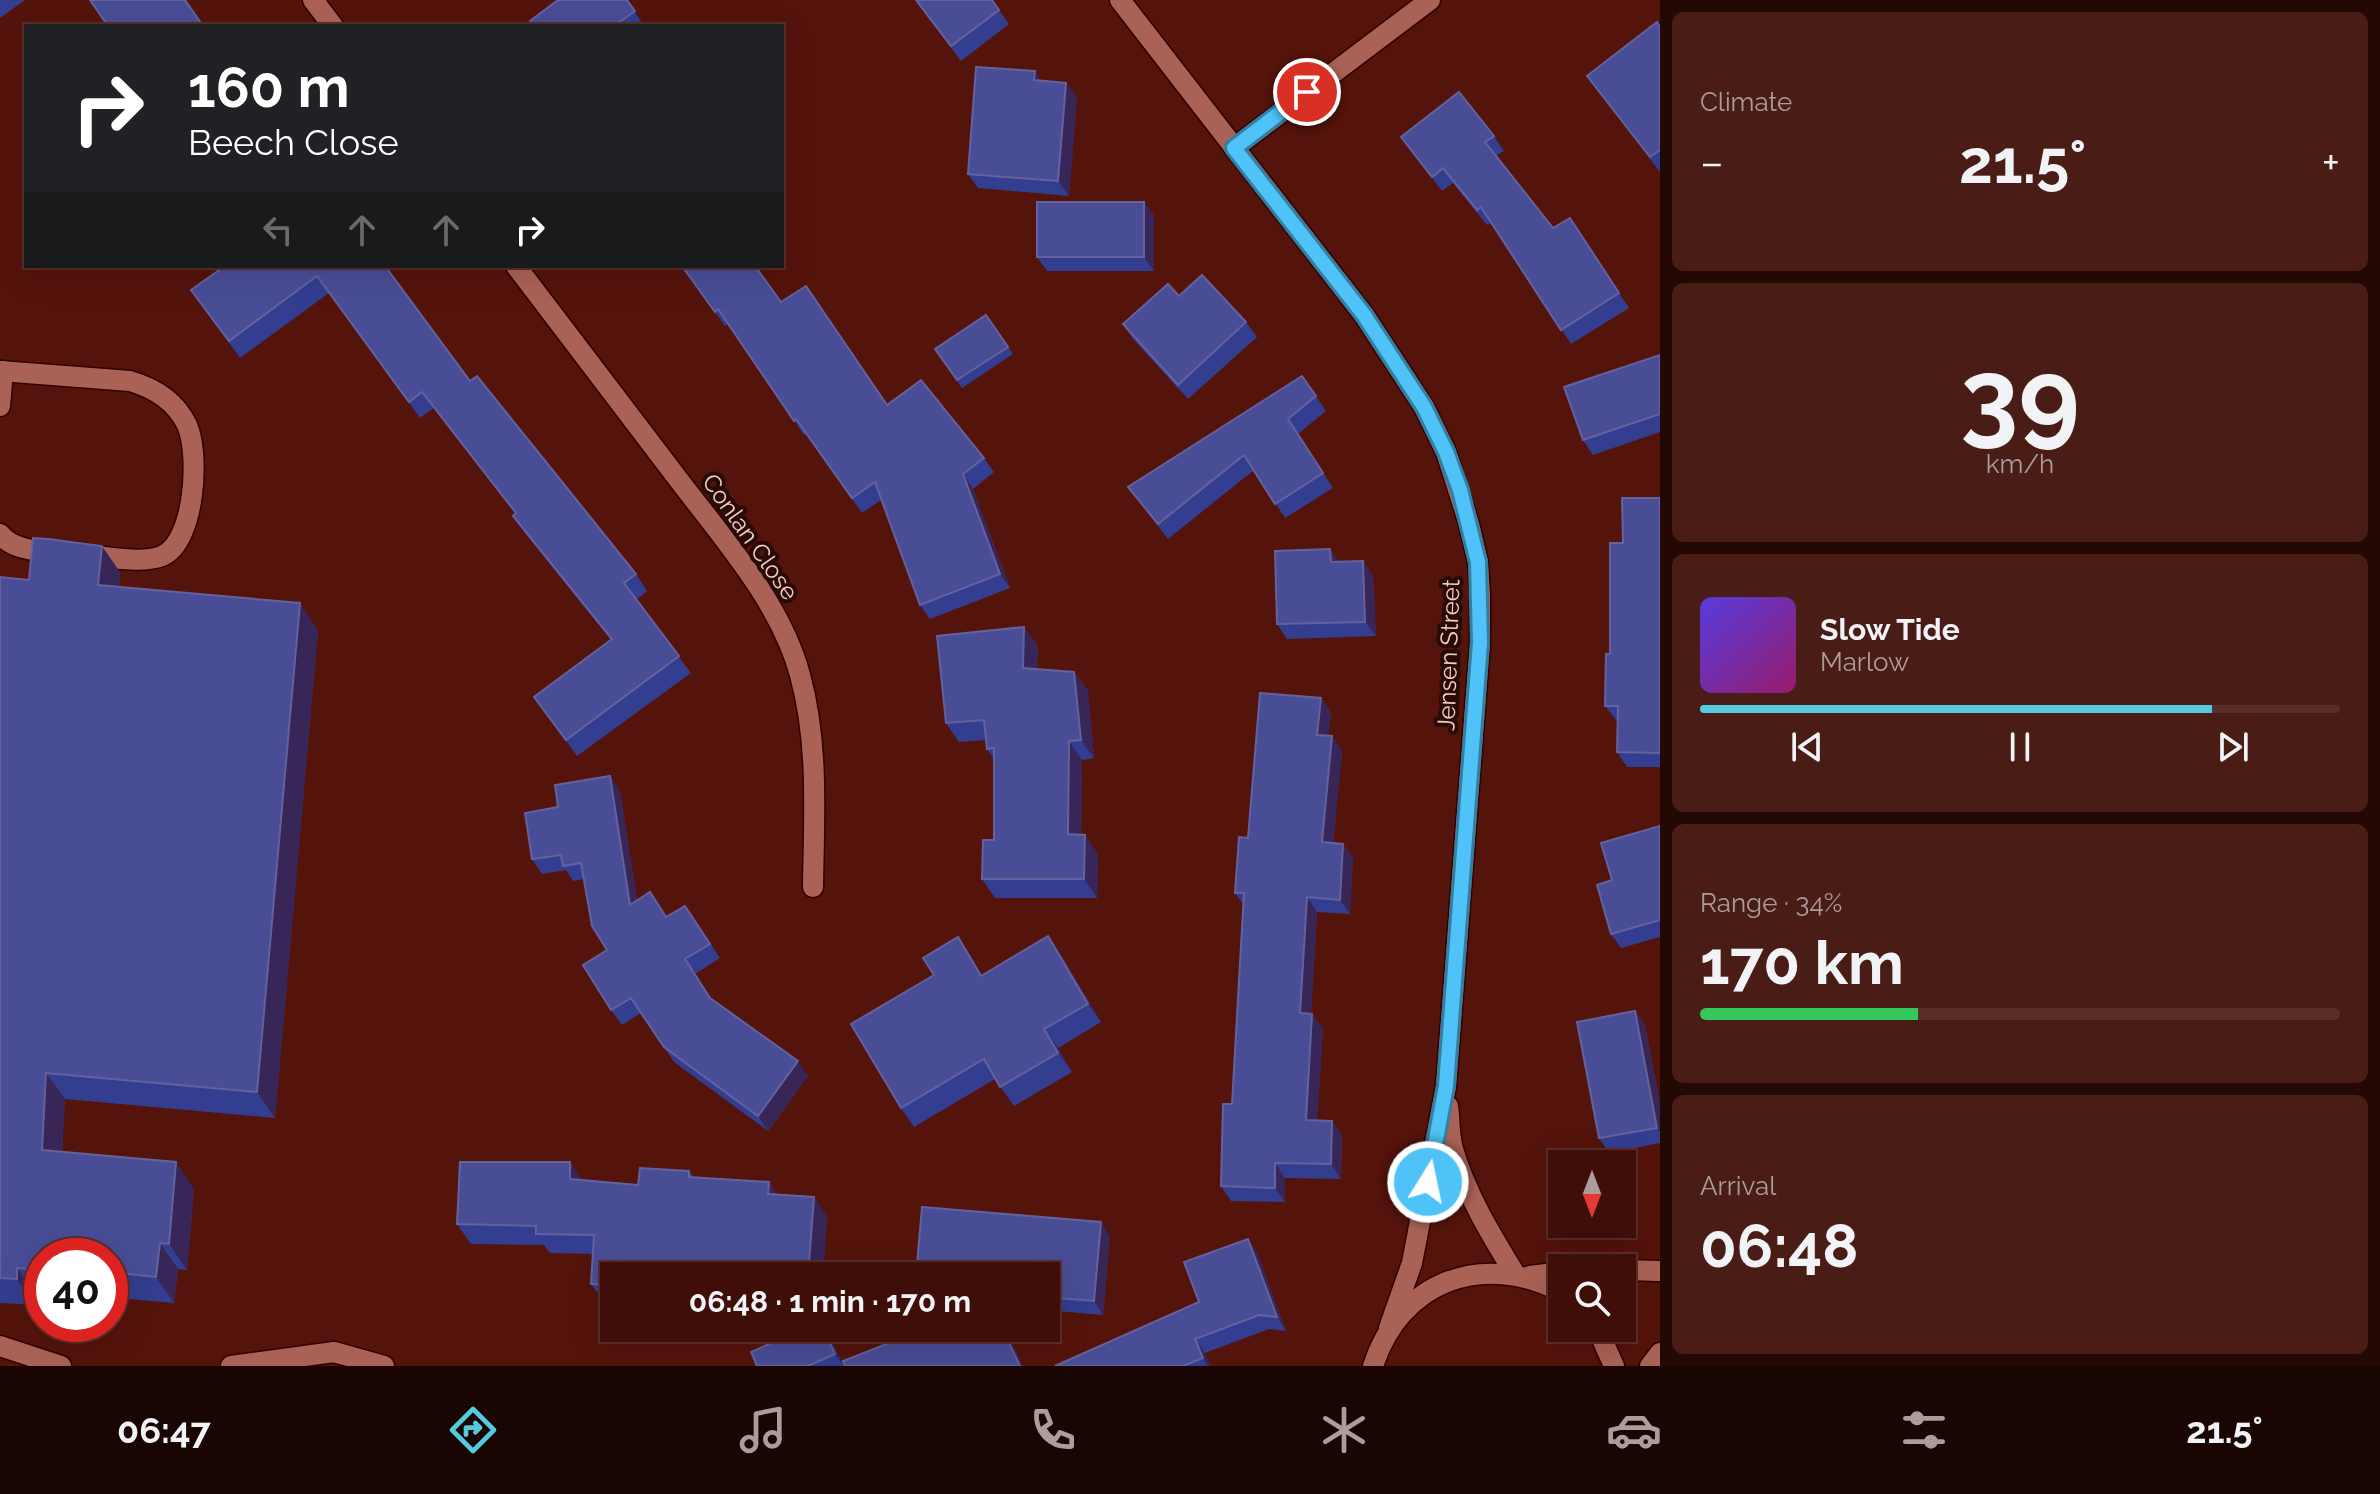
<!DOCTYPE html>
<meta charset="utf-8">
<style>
:root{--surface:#3f0e08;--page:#4a1c16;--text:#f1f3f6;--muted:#ad9c9c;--line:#582e29;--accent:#54cade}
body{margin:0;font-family:Raleway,sans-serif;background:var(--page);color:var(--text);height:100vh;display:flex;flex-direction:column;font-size:30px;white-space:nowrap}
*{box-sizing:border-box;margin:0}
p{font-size:26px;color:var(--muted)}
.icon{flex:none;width:44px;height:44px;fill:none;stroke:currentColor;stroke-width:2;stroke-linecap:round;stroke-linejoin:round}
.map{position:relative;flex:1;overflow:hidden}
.panel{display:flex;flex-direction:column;gap:12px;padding:12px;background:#230804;width:720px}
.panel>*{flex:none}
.guide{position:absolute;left:24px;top:24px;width:760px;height:244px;border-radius:0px;box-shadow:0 8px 32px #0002,0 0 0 2px var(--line);background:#202124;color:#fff;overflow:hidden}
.needle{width:52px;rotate:180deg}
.tools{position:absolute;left:1548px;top:1150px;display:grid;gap:16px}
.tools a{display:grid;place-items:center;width:88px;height:88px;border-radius:0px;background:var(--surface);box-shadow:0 8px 32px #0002,0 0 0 2px var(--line);font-size:40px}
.speed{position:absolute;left:24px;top:1238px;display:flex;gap:16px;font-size:40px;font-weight:700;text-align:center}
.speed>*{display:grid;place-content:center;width:104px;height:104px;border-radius:50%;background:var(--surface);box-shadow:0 8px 32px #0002,0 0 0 2px var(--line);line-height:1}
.speed .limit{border:12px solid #d22;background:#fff;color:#111}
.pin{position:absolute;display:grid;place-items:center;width:68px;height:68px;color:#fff;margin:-34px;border:4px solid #fff;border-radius:50%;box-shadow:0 2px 8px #0007}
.me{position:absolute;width:88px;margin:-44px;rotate:10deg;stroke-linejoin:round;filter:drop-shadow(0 0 6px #0008)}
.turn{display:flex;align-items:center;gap:28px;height:168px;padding:0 32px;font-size:36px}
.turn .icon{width:104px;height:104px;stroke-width:2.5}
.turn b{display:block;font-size:56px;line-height:68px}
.lanes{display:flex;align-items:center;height:76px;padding:0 32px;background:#0003;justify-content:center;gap:40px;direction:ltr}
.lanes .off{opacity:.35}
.big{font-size:60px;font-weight:700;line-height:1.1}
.panel .widget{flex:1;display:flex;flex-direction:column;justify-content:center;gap:12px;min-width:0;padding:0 28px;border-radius:12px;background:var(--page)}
.panel .dial{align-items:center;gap:0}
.dial b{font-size:104px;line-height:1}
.song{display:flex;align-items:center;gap:24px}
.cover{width:96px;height:96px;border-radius:12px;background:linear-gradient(135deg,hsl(250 70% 55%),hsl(320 70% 35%))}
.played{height:8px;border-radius:4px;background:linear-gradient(90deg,var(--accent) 80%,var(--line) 80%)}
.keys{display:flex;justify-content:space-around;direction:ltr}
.heat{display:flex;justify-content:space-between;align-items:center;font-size:44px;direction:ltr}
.charge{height:12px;border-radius:6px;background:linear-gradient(90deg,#34c759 34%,var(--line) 0)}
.trip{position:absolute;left:600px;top:1262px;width:460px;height:80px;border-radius:0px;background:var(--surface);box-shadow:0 8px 32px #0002,0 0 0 2px var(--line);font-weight:700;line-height:80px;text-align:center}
.menu{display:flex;height:128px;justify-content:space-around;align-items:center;background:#190603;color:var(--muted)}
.menu .icon{width:56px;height:56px}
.menu .active{color:var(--accent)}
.menu b{font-size:36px;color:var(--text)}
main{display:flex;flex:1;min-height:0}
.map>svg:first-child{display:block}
</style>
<main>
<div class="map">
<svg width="1660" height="1366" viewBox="0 0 1660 1366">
<rect width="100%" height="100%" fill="#54130b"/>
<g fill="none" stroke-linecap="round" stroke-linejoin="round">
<defs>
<g id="service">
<path d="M0 371 130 381C154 388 176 402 187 425 200 454 195 542 162 556 140 565 93 555 69 552 47 550 16 554 0 534"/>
<path d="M0 406 3 371"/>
<path d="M0 1346 61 1366"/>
<path d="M231 1366 334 1352 384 1366"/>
</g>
<g id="minor">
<path d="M313 0 333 26"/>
<path d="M1234 148 1430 0"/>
<path d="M516 266C570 337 624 408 678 479 722 537 781 603 800 675 819 744 814 816 813 887"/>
</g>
<g id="tertiary">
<path d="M1120 0 1364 315 1424 407 1446 452 1469 524 1478 562 1480 595V643L1446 1086 1412 1263 1389 1328"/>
<path d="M1448 1106C1450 1120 1449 1136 1453 1149 1466 1194 1491 1235 1515 1274"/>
<path d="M1622 1270 1660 1271"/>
<path d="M1530 1276 1562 1272"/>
<path d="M1597 1328 1614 1366"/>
<path d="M1373 1366C1401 1280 1483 1251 1562 1292"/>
<path d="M1650 1366 1660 1353"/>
</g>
</defs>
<!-- service casing -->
<use href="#service" stroke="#300100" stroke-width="23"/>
<!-- minor casing -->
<use href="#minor" stroke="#300100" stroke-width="23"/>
<!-- tertiary casing -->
<use href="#tertiary" stroke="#300100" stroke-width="23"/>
<!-- service -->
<use href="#service" stroke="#ab6256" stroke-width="20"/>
<!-- minor -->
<use href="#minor" stroke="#ab6256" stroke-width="20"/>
<!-- tertiary -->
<use href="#tertiary" stroke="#ab6256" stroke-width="20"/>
</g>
<!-- wall -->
<g fill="#343e91">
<path d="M0 0H25L0 18Z"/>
<path d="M627 0 644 26H533Z"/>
<path d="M915 0H992L1009 24 961 61Z"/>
<path d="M1660 27V172L1587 76Z"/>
<path d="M1042 81 1077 97 1069 196 978 188 968 174Z"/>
<path d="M1494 136 1504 151 1496 156 1553 228 1570 218 1629 308 1571 344 1491 222 1487 225 1453 183 1442 191 1401 137Z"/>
<path d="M1144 202 1154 216V271H1047L1037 257Z"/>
<path d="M385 266 470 381 636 574 647 591 636 600 691 673 577 756 534 697 611 640 525 533 513 516 516 514 434 408 420 418 329 293 240 358 191 290Z"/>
<path d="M682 266 781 302 887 404 984 458 994 472 973 489 1010 588 930 619 920 605 881 500 862 513 806 434 804 435 728 324 725 326Z"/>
<path d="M1179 296 1246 322 1257 337 1188 399 1133 339 1123 324Z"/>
<path d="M986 315 1013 354 962 388 935 349Z"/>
<path d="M1660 355V432L1593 455 1583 440Z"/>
<path d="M1302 376 1326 411 1298 434 1333 488 1285 518 1254 470 1168 539 1128 487Z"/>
<path d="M1660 498V767H1627L1617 752 1618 720H1616L1605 706 1623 543Z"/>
<path d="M1330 549 1338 562 1373 575 1376 636 1287 639 1277 624Z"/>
<path d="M120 572 119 587 318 630 275 1118 65 1099 62 1152 194 1189 187 1270 178 1269 174 1303 118 1298V1302H110V1256H42V1295L36 1294 35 1305 0 1303V577L29 580Z"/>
<path d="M1024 627 1038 646 1037 669 1074 672 1088 691 1094 758 1082 760 1081 835 1098 854 1097 898H995L982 879 994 840V759L987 749 986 740 959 742 946 723Z"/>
<path d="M1321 698 1331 713 1328 736H1332L1342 751 1333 843 1343 844 1353 858 1350 914 1317 912 1311 1014 1323 1028 1317 1120 1342 1135 1341 1179 1285 1178V1202L1231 1201 1221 1186 1232 1104 1244 905 1235 893 1248 838Z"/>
<path d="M610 776 620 791 637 900 667 917 695 920 720 958 695 974 711 999 808 1076 768 1131 674 1062 641 1013 622 1025 611 1010 607 950 584 879 573 881 566 870 542 874 532 859 558 807Z"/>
<path d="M1660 826V937L1621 948 1611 934 1612 880Z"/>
<path d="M1048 936 1061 955 1101 1022 1058 1048 1072 1072 1014 1106 995 1079 914 1127 901 1108 934 975 958 937 982 975Z"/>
<path d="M1635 1011 1645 1025 1660 1105V1143L1609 1153 1599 1138Z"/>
<path d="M689 1171 694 1178 778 1194 827 1216 823 1276H614V1304L605 1303 591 1284 593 1254 550 1253 544 1245 471 1244 457 1224 583 1180 638 1185Z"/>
<path d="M1110 1236 1103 1315 1046 1310V1276Z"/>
<path d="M1248 1239 1257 1253 1286 1331 1269 1329 1205 1353 1210 1366H1055L1199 1302Z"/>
<path d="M830 1337 844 1366H757Z"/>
</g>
<!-- shaded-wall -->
<g fill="#382659">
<path d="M1035 71 1045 86 1034 80Z"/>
<path d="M1066 83 1077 97 1069 196 1058 181Z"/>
<path d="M1144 202 1154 216V271L1144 257Z"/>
<path d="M963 474 973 489 1010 588 1000 574Z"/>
<path d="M102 546 120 572 116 611 98 585Z"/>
<path d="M1330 549 1340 564 1331 562Z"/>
<path d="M1363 561 1373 575 1376 636 1365 622Z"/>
<path d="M300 603 318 630 275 1118 257 1092Z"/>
<path d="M1024 627 1038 646 1036 687 1023 668Z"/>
<path d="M1074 672 1088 691 1094 758 1081 740Z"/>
<path d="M1321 698 1331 713 1327 749 1317 735Z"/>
<path d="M1332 736 1342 751 1332 857 1322 842Z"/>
<path d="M1069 741 1082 760 1081 853 1068 834Z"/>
<path d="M610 776 620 791 640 919 630 905Z"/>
<path d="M1085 835 1098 854 1097 898 1084 879Z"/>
<path d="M1343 844 1353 858 1350 914 1340 900Z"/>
<path d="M1307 897 1317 912 1310 1028 1300 1013Z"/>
<path d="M1048 936 1061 955 1101 1022 1088 1004Z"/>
<path d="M958 937 971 956 994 995 981 976Z"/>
<path d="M1635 1011 1645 1025 1660 1105V1132L1657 1128Z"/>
<path d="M1312 1014 1323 1028 1316 1135 1306 1120Z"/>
<path d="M1044 1029 1058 1048 1072 1072 1058 1053Z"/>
<path d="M798 1061 808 1076 768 1131 758 1116Z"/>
<path d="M46 1073 65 1099 60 1176 42 1150Z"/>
<path d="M1332 1121 1342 1135 1341 1179 1331 1164Z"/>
<path d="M176 1162 194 1189 187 1270 169 1244Z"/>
<path d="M570 1162 583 1181 570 1179Z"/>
<path d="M1275 1163 1285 1178V1202L1275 1188Z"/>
<path d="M769 1182 782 1201 768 1194Z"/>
<path d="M814 1197 827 1216 823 1276H808Z"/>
<path d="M1101 1222 1110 1236 1103 1315 1094 1301Z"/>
<path d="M1248 1239 1257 1253 1286 1331 1277 1317Z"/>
<path d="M160 1243 178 1269 174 1303 156 1277Z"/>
<path d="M17 1268 36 1294 35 1305 17 1279Z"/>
<path d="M110 1286 118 1298V1302L110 1291Z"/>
<path d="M823 1328H824L830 1337 844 1366 835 1354Z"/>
<path d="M1002 1328H1005L1023 1366H1020Z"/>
<path d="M1195 1339 1205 1353 1210 1366H1208L1203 1358Z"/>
</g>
<!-- building -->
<g fill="#494d96" stroke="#64619e" stroke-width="2">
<path d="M90 0H185L203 26H108Z"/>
<path d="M558 0H627L635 11 614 26H534L530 21Z"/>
<path d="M916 0H992L999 10 951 46Z"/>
<path d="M1657 22 1660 27V150L1650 157 1587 76Z"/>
<path d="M976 67 1035 71 1034 80 1066 83 1058 181 968 174Z"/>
<path d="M1459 92 1494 136 1485 142 1553 228 1570 218 1619 293 1561 330 1481 207 1477 210 1443 168 1432 177 1401 137Z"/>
<rect x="1037" y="202" width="107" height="55"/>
<path d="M225 266H385L470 381 477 376 636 574 624 583 679 656 566 740 534 697 612 639 513 516 516 513 422 392 409 402 317 276 229 341 191 290Z"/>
<path d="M682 266H755L781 302 806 286 887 405 921 380 984 458 963 474 1000 574 920 605 875 482 852 498 796 419 794 421 718 309 715 312Z"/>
<path d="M1202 275 1246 322 1178 385 1123 324 1168 284 1179 296Z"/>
<path d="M986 315 1008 347 957 380 935 349Z"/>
<path d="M1660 355V414L1583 440 1564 387Z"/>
<path d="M1302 376 1316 396 1288 419 1323 473 1275 504 1244 455 1158 524 1128 487Z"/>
<path d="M1622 498H1660V753L1617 752 1618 706H1605L1606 654H1610V543H1623Z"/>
<path d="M33 538 49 539 102 546 98 585 300 603 257 1092 46 1073 42 1150 176 1162 169 1244 160 1243 156 1277 110 1272V1256H42V1270L17 1268V1279L0 1278V577L29 580Z"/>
<path d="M1330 549 1331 562 1363 561 1365 622 1277 624 1275 551Z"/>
<path d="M1024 627 1023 668 1074 672 1081 740 1069 741 1068 834 1085 835 1084 879H982L983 840H994V748L987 749 984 720 946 723 937 636Z"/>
<path d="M1260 693 1321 698 1317 735 1332 736 1322 842 1343 844 1340 900 1307 897 1300 1013 1312 1014 1306 1120 1332 1121 1331 1164 1275 1163V1188L1221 1186 1223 1104H1232L1244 893H1235L1239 837 1248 838Z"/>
<path d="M610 776 630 905 650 892 666 917 685 906 710 944 685 959 710 998 798 1061 758 1116 664 1047 631 998 611 1010 583 965 607 950 592 926 581 863 563 866 561 855 532 859 525 813 558 807 555 785Z"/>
<path d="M1660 826V920L1611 934 1597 885 1612 880 1601 843Z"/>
<path d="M1048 936 1088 1004 1044 1029 1058 1053 1000 1087 984 1059 901 1108 851 1024 934 975 923 958 958 937 981 976Z"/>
<path d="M1635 1011 1657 1128 1599 1138 1577 1022Z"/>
<path d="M460 1162H570V1179L638 1185 640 1168 689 1171V1177L769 1182 768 1194 814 1197 808 1276H614V1285L591 1284 594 1235 536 1234V1226L457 1224Z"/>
<path d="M922 1207 1101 1222 1094 1301 1046 1297V1276H916Z"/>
<path d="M1248 1239 1277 1317 1259 1315 1195 1339 1203 1358 1183 1366H1055L1199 1302 1184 1262Z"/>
<path d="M806 1328H823L835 1354 808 1366H757L751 1352Z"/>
<path d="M912 1328H1002L1020 1366H845L843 1361 912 1334Z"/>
</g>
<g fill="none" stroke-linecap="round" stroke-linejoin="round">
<defs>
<path id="route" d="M1307 92 1234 148 1364 315 1424 407 1446 452 1460 490 1478 562 1480 643 1446 1086 1428 1182"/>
</defs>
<!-- route casing -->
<use href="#route" stroke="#337fa1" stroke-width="20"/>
<!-- route -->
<use href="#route" stroke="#4fc3f7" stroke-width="14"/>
</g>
<g text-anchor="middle" stroke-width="8" stroke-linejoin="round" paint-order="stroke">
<!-- street labels -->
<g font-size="24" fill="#f6ccc4" stroke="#280b07">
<text transform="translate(750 537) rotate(55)" y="8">Conlan Close</text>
<text transform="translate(1449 655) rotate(-88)" y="8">Jensen Street</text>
</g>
</g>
</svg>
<div class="tools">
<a><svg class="needle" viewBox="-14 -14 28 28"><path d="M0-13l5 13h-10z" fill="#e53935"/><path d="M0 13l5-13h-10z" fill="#ad9c9c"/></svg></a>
<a><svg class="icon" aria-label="search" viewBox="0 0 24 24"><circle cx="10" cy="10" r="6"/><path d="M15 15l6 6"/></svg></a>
</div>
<div class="speed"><div class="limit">40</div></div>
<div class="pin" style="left:1307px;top:92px;background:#d93025"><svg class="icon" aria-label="arrive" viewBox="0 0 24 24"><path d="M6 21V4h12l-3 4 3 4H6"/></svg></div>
<svg class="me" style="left:1428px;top:1182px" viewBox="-20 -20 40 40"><circle r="17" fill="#4fc3f7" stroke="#fff" stroke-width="3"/><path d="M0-11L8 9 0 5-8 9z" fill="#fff"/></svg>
<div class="trip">06:48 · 1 min · 170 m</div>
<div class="guide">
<div class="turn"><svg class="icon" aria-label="right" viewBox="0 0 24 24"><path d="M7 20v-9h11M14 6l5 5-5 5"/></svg><div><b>160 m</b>Beech Close</div></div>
<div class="lanes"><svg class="icon off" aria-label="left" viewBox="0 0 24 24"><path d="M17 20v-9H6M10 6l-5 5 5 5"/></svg><svg class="icon off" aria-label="ahead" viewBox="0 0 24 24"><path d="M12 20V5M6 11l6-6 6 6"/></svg><svg class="icon off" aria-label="ahead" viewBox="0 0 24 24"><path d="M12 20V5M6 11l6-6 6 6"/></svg><svg class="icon" aria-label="right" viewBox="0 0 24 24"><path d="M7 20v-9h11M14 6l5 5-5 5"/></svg></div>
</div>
</div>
<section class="panel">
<div class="widget"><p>Climate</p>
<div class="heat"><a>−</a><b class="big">21.5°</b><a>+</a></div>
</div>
<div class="widget dial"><b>39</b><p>km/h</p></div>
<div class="widget">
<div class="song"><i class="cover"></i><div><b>Slow Tide</b><p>Marlow</p></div></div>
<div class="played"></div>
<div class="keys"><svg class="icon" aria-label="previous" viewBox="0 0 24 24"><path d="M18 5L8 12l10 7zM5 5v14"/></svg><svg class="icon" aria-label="pause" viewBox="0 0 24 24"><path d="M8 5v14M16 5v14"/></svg><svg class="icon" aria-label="next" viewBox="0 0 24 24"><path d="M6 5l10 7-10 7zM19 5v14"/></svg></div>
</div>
<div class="widget"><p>Range · 34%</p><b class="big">170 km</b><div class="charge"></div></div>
<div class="widget"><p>Arrival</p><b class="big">06:48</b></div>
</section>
</main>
<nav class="menu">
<b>06:47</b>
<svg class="icon active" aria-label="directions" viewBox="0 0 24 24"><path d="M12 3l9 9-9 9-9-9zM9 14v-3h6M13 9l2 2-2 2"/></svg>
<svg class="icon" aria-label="music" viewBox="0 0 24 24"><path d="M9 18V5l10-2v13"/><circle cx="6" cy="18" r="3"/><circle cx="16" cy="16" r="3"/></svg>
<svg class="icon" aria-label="phone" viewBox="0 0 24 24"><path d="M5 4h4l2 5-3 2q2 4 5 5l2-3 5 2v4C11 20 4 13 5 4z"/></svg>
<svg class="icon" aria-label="climate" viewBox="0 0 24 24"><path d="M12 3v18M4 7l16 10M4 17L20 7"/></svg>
<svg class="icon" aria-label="car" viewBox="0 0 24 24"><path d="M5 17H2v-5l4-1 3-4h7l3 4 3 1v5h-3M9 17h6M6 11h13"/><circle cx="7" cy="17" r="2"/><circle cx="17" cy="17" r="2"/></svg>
<svg class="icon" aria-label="filters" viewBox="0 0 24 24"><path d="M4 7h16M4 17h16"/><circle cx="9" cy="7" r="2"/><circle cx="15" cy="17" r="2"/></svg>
<b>21.5°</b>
</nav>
